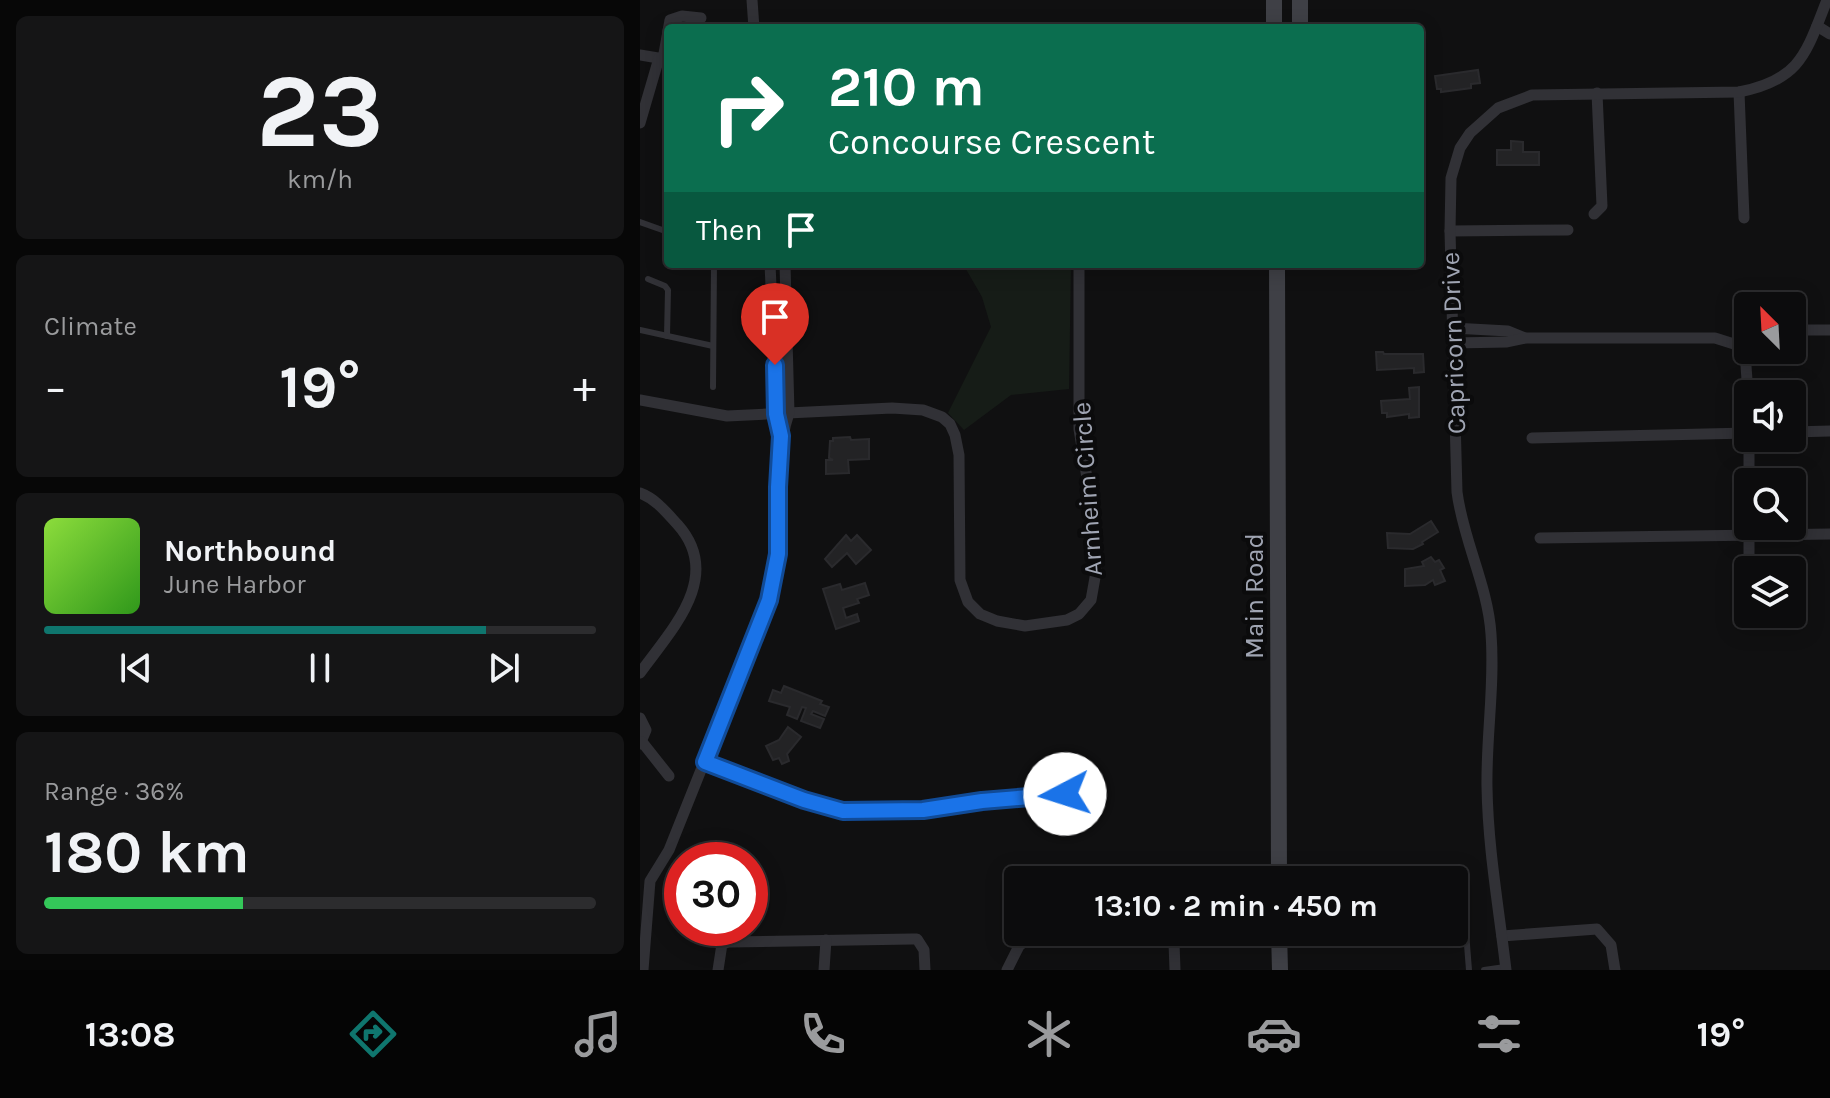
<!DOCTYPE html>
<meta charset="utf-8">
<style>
:root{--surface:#0c0c0d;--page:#151516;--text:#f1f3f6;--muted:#9a9b9d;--line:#2c2c2e;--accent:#0f766e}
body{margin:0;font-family:Karla,sans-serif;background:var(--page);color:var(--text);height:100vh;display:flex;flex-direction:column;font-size:30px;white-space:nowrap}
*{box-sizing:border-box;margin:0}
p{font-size:26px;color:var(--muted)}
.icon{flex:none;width:44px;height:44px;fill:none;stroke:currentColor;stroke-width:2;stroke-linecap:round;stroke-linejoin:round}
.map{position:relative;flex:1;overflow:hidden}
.panel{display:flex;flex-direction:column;gap:16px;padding:16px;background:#070707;width:640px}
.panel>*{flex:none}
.guide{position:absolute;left:24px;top:24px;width:760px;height:244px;border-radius:8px;box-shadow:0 4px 20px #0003,0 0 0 2px var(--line);background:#0b6e4f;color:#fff;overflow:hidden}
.needle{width:52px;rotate:336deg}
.tools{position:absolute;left:1094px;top:292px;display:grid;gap:16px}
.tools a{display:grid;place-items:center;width:72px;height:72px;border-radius:8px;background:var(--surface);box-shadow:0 4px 20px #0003,0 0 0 2px var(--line);font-size:40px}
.speed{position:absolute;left:24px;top:842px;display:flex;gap:16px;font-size:40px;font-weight:700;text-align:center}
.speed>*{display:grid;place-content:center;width:104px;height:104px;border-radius:50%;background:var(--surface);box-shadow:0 4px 20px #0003,0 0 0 2px var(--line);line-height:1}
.speed .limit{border:12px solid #d22;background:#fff;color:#111}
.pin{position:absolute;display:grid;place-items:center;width:68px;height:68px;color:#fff;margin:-82px -34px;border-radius:50% 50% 50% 0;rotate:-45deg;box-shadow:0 0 8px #0007}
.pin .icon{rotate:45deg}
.me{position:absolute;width:88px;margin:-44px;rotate:265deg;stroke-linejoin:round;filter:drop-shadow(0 0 6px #0008)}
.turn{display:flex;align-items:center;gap:28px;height:168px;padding:0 32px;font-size:36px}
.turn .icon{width:104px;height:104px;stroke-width:2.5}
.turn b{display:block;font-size:56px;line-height:68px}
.then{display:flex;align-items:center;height:76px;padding:0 32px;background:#0003;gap:16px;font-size:30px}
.big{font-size:60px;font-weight:700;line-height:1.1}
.panel .card{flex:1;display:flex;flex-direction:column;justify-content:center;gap:12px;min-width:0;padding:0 28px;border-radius:12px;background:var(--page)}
.panel .dial{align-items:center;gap:0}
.dial b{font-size:104px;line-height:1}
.song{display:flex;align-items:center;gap:24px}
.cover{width:96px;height:96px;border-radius:12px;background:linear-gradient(135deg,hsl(90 70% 55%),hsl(110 70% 35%))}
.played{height:8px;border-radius:4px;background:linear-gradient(90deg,var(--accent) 80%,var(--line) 80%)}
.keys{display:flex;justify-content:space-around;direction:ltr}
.heat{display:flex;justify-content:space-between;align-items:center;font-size:44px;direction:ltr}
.charge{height:12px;border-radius:6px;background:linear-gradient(90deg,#34c759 36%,var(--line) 0)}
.trip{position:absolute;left:364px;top:866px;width:464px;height:80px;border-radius:8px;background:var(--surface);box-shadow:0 4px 20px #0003,0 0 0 2px var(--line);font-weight:700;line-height:80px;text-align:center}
.tab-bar{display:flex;height:128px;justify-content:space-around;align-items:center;background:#050505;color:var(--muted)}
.tab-bar .icon{width:56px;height:56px}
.tab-bar .selected{color:var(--accent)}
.tab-bar b{font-size:36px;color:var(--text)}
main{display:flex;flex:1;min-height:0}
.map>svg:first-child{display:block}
</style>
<main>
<section class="panel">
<div class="card dial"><b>23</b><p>km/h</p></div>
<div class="card"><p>Climate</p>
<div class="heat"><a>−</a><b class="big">19°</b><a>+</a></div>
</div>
<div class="card">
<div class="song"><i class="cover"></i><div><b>Northbound</b><p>June Harbor</p></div></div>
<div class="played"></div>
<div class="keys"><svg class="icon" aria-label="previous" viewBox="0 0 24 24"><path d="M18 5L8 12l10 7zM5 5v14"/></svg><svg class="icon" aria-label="pause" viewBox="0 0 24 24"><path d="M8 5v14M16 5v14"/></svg><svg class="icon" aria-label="next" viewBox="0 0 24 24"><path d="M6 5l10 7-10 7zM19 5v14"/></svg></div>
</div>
<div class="card"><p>Range · 36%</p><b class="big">180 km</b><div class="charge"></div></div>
</section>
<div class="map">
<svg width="1190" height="970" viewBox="0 0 1190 970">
<rect width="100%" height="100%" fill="#101011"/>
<!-- green -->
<path fill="#161c17" d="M323 264H431L429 389 371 395 324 430 308 413 351 327 342 297Z"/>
<!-- building -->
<g fill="#232325" stroke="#2a2a2d" stroke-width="2">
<path d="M838 70 840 83 831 84V88L801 92V89H797L795 76Z"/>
<path d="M871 141 883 142V152H899V165H857V150H871Z"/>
<path d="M736 352H743L744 354H783L784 372 774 373V368L737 370Z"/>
<path d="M779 387V417L769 418V414L747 417V413H742L741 401 770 399 769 388Z"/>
<path d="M210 437 211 440 229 439V459L208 460 209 473 186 474V460H193L189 458 190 441H193V438Z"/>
<path d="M791 521 798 532 782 542 783 544 773 549 748 548 747 533 770 534Z"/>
<path d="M206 535 211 541 217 535 231 550 216 564 207 553 192 567 185 559Z"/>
<path d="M791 557 795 562 799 560 804 568 800 570 805 581 795 585 793 580 785 585 765 586V569L784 566 782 562Z"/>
<path d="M225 583 229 595 217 599 219 603 203 608 206 618 217 614 219 621 196 629 183 589 200 584 202 590Z"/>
<path d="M144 686 182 701 180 704 189 707 185 716 173 711 171 714 184 719 180 728 161 721 166 708 162 707 157 719 147 715 150 707 129 701 133 690 141 693Z"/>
<path d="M148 727 161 737 147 754 149 761 142 764 139 758 133 760 126 746 139 740Z"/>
</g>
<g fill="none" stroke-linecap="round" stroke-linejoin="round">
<!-- service -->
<g stroke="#313136" stroke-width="6">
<path d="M0 222 28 232"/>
<path d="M8 279 25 286 28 290 27 336"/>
<path d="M0 330 73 346"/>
<path d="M73 387 74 264"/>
<path d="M824 907 829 970"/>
<path d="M844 970 865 967"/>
</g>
<!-- minor -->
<g stroke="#313136" stroke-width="11">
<path d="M112 0 114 28"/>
<path d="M1177 26 1190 34"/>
<path d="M0 55 24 59"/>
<path d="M23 59 30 20 42 16 61 18"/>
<path d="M1099 92 1104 218"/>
<path d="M0 123 19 58"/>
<path d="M954 214 962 206 957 93"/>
<path d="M810 231 928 230"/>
<path d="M130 264 137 420"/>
<path d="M813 328 868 331 885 338"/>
<path d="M1152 333 1164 330H1190"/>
<path d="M814 343 867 342 885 338H1075L1094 344 1105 351 1108 395"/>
<path d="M0 400 87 416 252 408 283 410 302 417 310 424 315 435 319 455 320 580 328 602 340 614 357 621 385 626 427 620 439 614 451 600 456 572 455 527 439 429V264"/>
<path d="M1152 432 1190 431"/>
<path d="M892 438 1108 433"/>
<path d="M1109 482V438"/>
<path d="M0 493C16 499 26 512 38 525 84 577 31 630 0 673"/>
<path d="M1109 526V570"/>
<path d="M900 538 1190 534"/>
<path d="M0 718 6 730 0 744"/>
<path d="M2 742 29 776"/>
<path d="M65 762C109 778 158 804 204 811 247 817 291 808 333 802 363 798 394 797 425 794"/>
<path d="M862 936 957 929 971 945 975 970"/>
<path d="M3 970 10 881 29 850 129 600C133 584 137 567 138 551 140 504 134 458 149 413L145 264"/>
<path d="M78 970 82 944 89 942 272 939H277L284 950 285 970"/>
<path d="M184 970 186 940"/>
<path d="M367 970 379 946 389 938 529 936 534 943 535 970"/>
<path d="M866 970C859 909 848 849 847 787 846 737 855 685 851 634 848 586 823 540 817 492L810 231 811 178 820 148 830 133 858 108 892 95 1099 92C1161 80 1166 53 1187 0"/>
</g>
<!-- secondary -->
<g stroke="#3f4046" stroke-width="16">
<path d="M634 28V0"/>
<path d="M660 28V0"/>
<path d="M637 264 639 880"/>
<path d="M639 932 640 970"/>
</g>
</g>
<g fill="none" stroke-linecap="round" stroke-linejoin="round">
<defs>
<path id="route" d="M135 365 136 414 141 436 138 487V554L129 600 65 762 164 800 203 811 283 810 342 801 425 794"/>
</defs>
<!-- route casing -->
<use href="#route" stroke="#114b97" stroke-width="20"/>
<!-- route -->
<use href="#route" stroke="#1a73e8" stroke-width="14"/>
</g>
<g text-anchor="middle" stroke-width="8" stroke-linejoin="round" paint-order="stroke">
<!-- street labels -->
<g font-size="26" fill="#a0a5b3" stroke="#0b0b0c">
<text transform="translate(813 343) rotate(-92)" y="9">Capricorn Drive</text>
<text transform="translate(447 489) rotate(-94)" y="9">Arnheim Circle</text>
<text transform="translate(614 596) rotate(-90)" y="9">Main Road</text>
</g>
</g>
</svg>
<div class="tools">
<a><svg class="needle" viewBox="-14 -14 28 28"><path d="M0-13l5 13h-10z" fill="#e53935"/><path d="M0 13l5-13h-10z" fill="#9a9b9d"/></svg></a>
<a><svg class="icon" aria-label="sound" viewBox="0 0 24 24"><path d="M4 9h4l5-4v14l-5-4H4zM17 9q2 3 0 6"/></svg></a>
<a><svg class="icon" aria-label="search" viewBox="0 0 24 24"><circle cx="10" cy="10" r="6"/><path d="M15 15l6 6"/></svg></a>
<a><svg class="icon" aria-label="layers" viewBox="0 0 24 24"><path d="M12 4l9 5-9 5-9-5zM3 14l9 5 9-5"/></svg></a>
</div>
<div class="speed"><div class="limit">30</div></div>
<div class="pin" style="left:135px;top:365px;background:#d93025"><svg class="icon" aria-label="arrive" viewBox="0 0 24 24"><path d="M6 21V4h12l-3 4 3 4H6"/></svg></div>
<svg class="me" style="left:425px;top:794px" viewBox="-20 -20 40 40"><circle r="19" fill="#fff"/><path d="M0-13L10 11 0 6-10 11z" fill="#1a73e8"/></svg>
<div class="trip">13:10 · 2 min · 450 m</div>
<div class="guide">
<div class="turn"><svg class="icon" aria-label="right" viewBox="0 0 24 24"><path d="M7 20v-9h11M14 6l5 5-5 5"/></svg><div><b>210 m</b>Concourse Crescent</div></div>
<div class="then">Then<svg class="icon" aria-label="arrive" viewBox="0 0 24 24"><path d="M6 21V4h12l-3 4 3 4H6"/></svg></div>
</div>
</div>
</main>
<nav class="tab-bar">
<b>13:08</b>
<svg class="icon selected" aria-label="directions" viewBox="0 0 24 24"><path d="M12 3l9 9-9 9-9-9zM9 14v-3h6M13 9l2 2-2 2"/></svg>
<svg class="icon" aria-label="music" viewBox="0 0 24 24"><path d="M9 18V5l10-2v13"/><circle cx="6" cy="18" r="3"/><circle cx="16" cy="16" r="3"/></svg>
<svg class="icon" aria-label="phone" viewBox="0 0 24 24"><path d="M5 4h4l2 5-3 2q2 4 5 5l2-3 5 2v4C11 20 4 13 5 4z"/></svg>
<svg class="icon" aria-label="climate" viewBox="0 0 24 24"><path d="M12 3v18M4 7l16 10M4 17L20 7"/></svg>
<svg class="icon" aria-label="car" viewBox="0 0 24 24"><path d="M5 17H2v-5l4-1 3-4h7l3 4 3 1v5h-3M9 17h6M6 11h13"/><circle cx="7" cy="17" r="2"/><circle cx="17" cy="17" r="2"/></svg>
<svg class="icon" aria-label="filters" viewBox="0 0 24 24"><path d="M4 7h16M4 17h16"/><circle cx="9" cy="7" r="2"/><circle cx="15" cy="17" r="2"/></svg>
<b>19°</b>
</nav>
